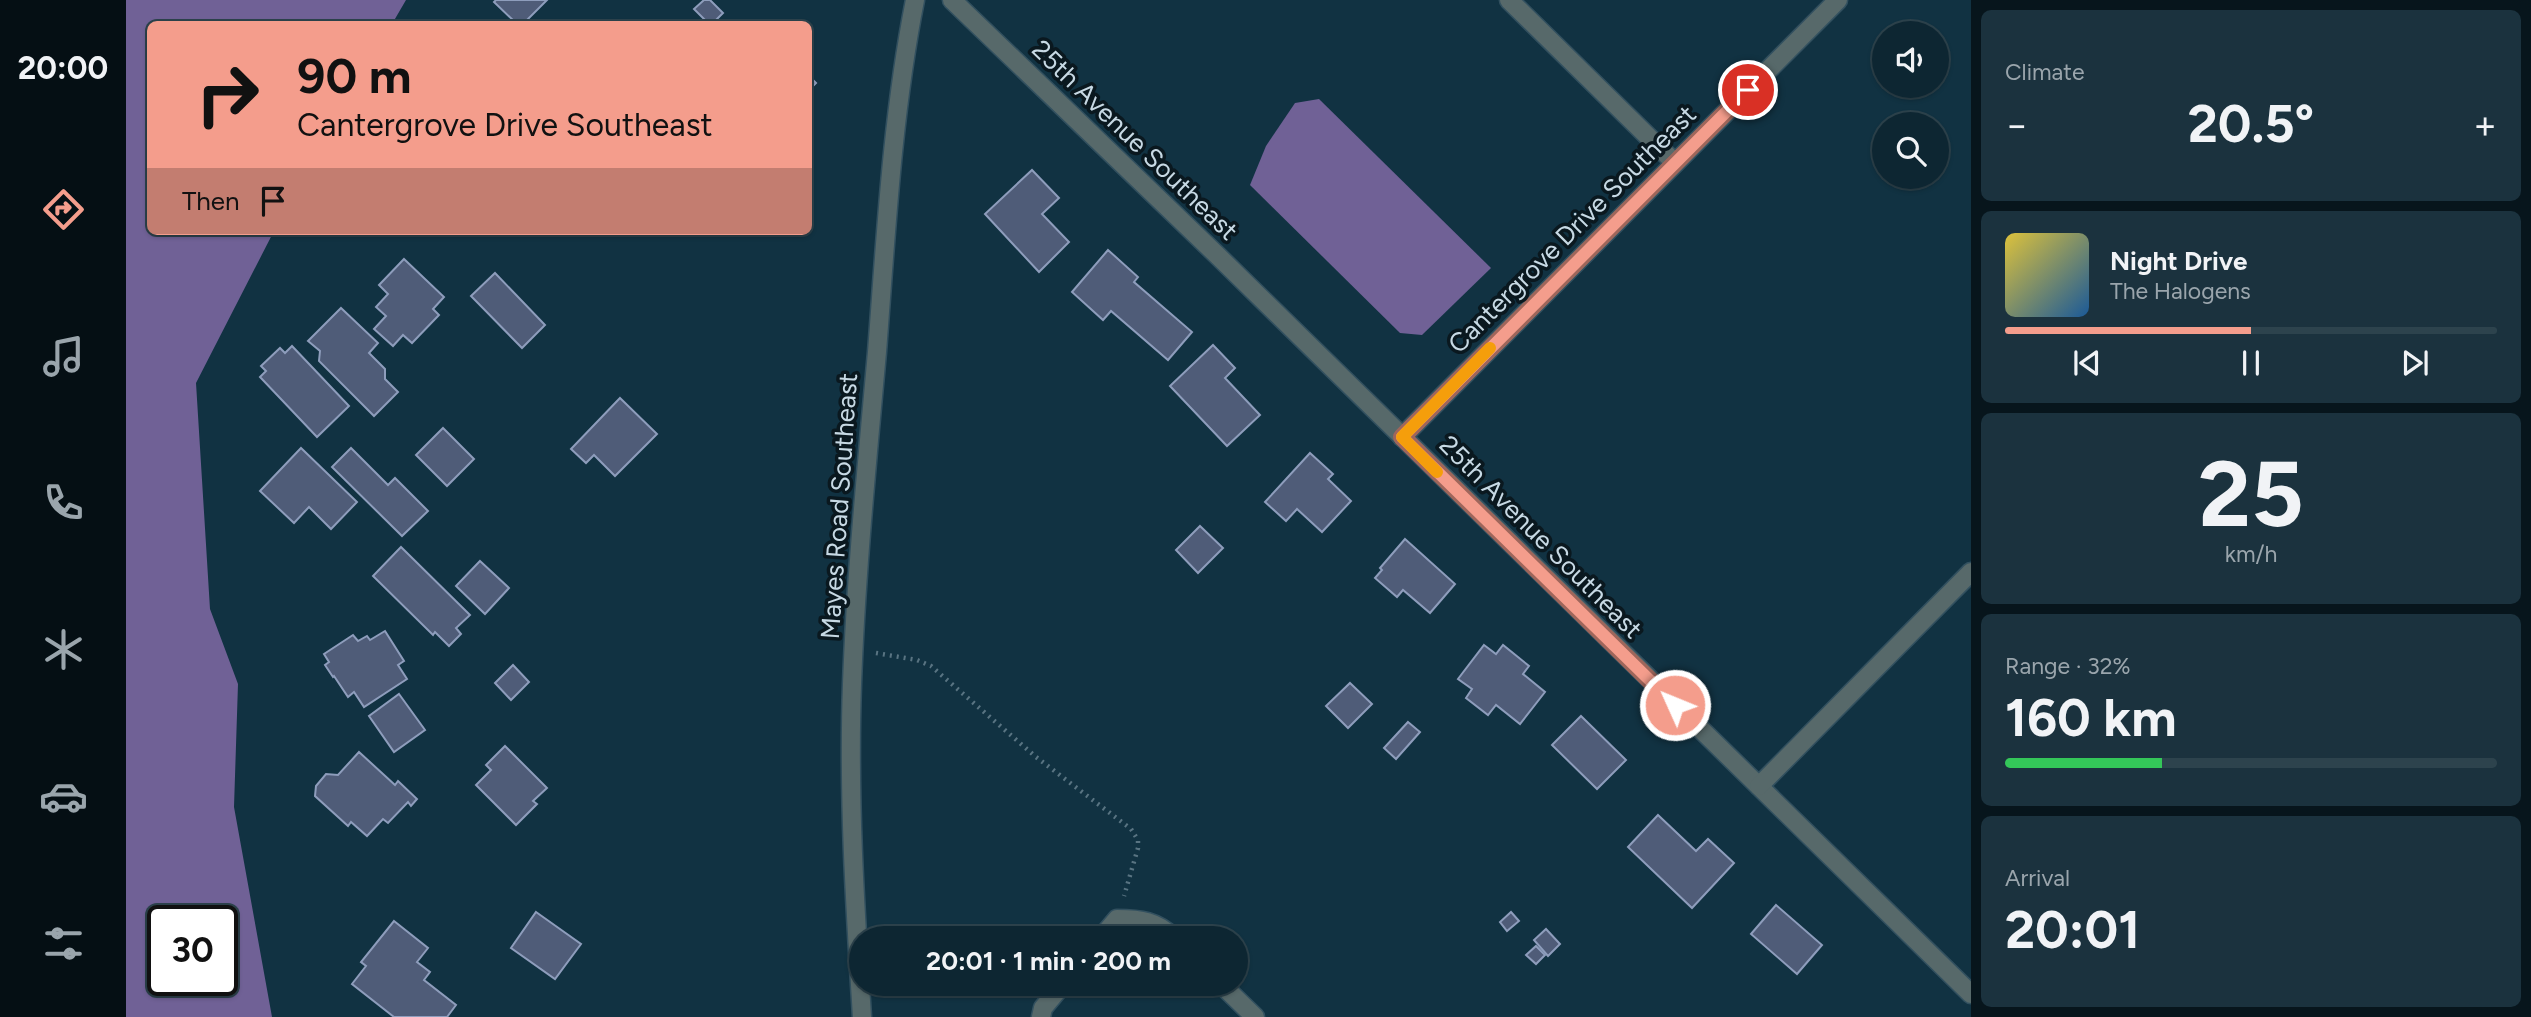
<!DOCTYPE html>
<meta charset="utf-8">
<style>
:root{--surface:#0d2632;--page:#1b323e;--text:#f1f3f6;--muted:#9aa5ac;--line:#2d434d;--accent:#f49d8c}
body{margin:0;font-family:Figtree,sans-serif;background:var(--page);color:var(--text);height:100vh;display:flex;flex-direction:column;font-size:26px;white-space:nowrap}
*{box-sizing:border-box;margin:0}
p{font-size:23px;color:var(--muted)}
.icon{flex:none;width:38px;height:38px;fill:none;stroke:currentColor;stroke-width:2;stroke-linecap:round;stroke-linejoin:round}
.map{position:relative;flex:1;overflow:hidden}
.details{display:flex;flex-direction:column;gap:10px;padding:10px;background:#07151c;width:560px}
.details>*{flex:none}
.top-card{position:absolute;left:21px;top:21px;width:665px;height:214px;border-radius:10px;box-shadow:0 2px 5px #0004,0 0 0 2px var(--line);background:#f49d8c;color:#111;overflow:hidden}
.controls{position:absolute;left:1746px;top:21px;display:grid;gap:14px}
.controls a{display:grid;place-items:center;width:77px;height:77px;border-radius:50%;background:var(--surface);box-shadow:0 2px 5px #0004,0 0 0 2px var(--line);font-size:35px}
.speed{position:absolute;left:21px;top:905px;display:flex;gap:14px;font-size:35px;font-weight:700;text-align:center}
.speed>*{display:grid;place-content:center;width:91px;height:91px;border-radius:50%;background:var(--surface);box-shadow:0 2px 5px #0004,0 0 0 2px var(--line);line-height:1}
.speed .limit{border:4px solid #111;border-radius:10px;background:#fff;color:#111}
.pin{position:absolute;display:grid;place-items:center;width:60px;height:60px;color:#fff;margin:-30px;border:4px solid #fff;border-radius:50%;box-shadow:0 2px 7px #0007}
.me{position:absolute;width:77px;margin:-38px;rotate:314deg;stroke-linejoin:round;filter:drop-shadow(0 0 5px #0008)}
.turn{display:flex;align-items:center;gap:24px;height:147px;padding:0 35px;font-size:32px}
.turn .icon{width:91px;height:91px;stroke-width:2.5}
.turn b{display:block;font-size:49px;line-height:60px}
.then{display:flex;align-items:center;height:66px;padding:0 35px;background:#0003;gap:14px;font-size:26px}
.big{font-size:52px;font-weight:700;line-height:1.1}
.details .card{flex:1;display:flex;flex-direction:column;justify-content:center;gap:10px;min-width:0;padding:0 24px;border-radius:10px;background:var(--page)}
.details .dial{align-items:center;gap:0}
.dial b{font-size:91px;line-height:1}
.song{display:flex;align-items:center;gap:21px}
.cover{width:84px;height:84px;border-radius:10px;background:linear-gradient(135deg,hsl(50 70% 55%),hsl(210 70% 35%))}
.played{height:7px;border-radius:4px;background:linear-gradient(90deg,var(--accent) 50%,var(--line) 50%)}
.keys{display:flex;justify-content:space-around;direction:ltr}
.heat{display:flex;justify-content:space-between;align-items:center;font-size:38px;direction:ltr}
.charge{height:10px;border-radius:5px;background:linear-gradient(90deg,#34c759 32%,var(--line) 0)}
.trip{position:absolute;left:723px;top:926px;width:399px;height:70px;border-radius:35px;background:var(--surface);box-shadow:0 2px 5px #0004,0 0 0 2px var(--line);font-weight:700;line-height:70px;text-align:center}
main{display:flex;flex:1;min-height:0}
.tabs{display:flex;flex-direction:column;width:126px;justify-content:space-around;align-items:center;background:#050f14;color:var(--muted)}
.tabs .icon{width:49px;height:49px}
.tabs .selected{color:var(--accent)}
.tabs b{font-size:32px;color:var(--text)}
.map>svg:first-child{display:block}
</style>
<main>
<nav class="tabs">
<b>20:00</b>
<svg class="icon selected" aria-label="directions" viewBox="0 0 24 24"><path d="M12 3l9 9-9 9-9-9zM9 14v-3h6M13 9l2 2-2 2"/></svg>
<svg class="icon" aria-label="music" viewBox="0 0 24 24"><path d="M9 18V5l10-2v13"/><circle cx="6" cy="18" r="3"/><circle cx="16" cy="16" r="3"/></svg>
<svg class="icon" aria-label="phone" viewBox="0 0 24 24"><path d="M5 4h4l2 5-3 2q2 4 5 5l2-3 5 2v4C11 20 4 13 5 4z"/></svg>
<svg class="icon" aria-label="climate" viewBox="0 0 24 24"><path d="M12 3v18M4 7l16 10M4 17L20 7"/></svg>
<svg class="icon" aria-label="car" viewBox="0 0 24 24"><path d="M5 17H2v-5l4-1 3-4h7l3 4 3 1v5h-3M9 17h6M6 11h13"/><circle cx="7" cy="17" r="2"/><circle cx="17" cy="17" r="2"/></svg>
<svg class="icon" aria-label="filters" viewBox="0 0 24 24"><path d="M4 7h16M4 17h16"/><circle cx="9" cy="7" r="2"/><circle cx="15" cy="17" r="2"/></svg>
</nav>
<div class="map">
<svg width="1845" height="1017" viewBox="0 0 1845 1017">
<rect width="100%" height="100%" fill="#113242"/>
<!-- water -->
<g fill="#706196" fill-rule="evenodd">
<path d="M0 0H280L266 24H24V231H148L70 383 84 609 112 684 108 807 146 1017H0ZM37 920H96V980H37Z"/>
<path d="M1193 99 1365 268 1296 335 1274 333 1124 185 1140 146 1169 103Z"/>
</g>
<!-- building -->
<g fill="#4f5c78" stroke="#8e9dbc" stroke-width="2">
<path d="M370 0H421L397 24H391L368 2Z"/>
<path d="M578 0H584L597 13 586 24H583L568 9Z"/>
<path d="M682 75 690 83 682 91Z"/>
<path d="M906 170 933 198 916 214 943 242 913 272 859 214Z"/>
<path d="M982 250 1012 277 1008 282 1066 332 1042 360 985 311 977 320 946 292Z"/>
<path d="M278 259 318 297 307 309 313 315 286 343 277 335 267 346 248 329 260 316 250 307 262 294 253 285Z"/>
<path d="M369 273 419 325 396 348 345 296Z"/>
<path d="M215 308 252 343 243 353 259 369V379L272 392 248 416 193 361 194 351 182 341Z"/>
<path d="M1087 345 1109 368 1099 378 1134 415 1101 446 1044 386Z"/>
<path d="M166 346 223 406 191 437 134 377 140 371 135 366 154 348 159 353Z"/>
<path d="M494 398 531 434 489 476 468 455 460 463 445 449Z"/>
<path d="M317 428 348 459 321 486 290 455Z"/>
<path d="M175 448 231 502 205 529 183 507 168 523 134 491Z"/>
<path d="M225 448 262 485 269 478 302 511 276 536 206 467Z"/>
<path d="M1184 453 1207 474 1202 479 1225 501 1196 532 1171 509 1160 521 1139 502Z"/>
<path d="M1074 526 1097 548 1072 573 1050 550Z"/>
<path d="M1279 539 1329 584 1304 613 1277 590 1271 597 1249 578 1256 570 1254 568Z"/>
<path d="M275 547 344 615 330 628 335 634 323 646 309 632 307 635 247 576Z"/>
<path d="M354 561 383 588 359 614 330 586Z"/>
<path d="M259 631 278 661 272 665 281 679 238 707 228 692 222 697 208 676 207 677 199 665 203 662 198 654 227 635 232 641 241 636 244 640Z"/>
<path d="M1358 645 1370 654 1377 645 1403 666 1397 674 1419 692 1394 724 1370 705 1362 715 1340 698 1346 689 1332 679Z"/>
<path d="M387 665 403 682 385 700 369 683Z"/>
<path d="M1224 683 1246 704 1222 728 1200 706Z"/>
<path d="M273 694 299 730 268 752 243 716Z"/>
<path d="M1455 716 1500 760 1471 789 1426 745Z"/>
<path d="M1282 722 1294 732 1270 759 1258 748Z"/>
<path d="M379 746 421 788 407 801 411 804 390 825 350 785 365 770 360 765Z"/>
<path d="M233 752 269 785 272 781 291 799 285 806 282 802 262 823 257 819 241 836 225 822 222 826 189 796 190 786 200 774 212 775Z"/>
<path d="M1532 815 1570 851 1582 839 1608 863 1566 908 1502 847Z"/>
<path d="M1650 905 1696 945 1671 974 1625 934Z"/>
<path d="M410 912 455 944 429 979 385 948Z"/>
<path d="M1385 912 1393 921 1381 931 1374 922Z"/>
<path d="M268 921 302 948 291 962 304 972 298 980 330 1005 321 1017H268L226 984 240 966 235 962Z"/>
<path d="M1420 929 1434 944 1422 956 1408 940Z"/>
<path d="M1410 946 1419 955 1410 964 1400 955Z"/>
</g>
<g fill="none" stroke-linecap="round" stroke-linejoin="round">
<defs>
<g id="minor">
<path d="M826 0 1092 256 1845 994"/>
<path d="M1383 0 1549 163"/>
<path d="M1276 437 1712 0"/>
<path d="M1633 786 1845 572"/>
<path d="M975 938 991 919C1014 919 1031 921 1048 938"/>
<path d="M1095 984 1129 1017"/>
<path d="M736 1017C729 906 722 796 726 684 730 573 741 463 751 352 760 234 766 116 789 0"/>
<path d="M915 1017 917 1008 937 984"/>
</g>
</defs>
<!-- minor casing -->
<use href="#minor" stroke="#32505f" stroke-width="21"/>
<!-- path -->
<path stroke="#597482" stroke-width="4.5" stroke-dasharray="2 5" stroke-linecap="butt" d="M750 653 791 660 805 666 910 757 1005 829 1012 840V848L998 896"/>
<!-- minor -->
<use href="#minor" stroke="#57696a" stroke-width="18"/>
</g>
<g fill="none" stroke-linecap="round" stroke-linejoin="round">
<defs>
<path id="route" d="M1549 705 1276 437 1622 90"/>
</defs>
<!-- route casing -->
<use href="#route" stroke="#9f665b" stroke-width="18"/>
<!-- route -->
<use href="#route" stroke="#f49d8c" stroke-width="12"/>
<!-- slow -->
<path stroke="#f59e0b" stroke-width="12" d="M1311 472 1276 437 1364 348"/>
</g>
<g text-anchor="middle" stroke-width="7" stroke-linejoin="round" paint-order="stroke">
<!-- street labels -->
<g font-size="26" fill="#c7d9e4" stroke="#0a181f">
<text transform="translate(1009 140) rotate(44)" y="9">25th Avenue Southeast</text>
<text transform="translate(1446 229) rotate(-45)" y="9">Cantergrove Drive Southeast</text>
<text transform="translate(713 506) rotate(-86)" y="9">Mayes Road Southeast</text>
<text transform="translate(1415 537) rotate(45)" y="9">25th Avenue Southeast</text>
</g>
</g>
</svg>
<div class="controls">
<a><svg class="icon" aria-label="sound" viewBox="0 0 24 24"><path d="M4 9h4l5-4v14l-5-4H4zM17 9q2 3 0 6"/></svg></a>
<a><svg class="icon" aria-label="search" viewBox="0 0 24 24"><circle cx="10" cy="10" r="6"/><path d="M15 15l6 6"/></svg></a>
</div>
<div class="speed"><div class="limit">30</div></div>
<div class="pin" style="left:1622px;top:90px;background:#d93025"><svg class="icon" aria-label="arrive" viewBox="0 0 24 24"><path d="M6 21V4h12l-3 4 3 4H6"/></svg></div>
<svg class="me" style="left:1549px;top:705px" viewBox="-20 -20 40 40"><circle r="17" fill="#f49d8c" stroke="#fff" stroke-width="3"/><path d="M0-11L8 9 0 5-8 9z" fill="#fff"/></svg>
<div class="trip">20:01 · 1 min · 200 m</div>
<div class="top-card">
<div class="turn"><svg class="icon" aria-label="right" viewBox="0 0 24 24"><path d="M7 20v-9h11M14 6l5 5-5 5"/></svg><div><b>90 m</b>Cantergrove Drive Southeast</div></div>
<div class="then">Then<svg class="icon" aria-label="arrive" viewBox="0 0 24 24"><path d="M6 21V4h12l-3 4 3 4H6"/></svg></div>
</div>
</div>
<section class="details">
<div class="card"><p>Climate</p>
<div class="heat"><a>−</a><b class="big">20.5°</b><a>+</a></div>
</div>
<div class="card">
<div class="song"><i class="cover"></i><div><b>Night Drive</b><p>The Halogens</p></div></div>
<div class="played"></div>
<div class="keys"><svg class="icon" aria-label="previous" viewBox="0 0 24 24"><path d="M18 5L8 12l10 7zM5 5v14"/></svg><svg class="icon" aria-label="pause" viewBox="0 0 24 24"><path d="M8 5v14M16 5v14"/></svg><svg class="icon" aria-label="next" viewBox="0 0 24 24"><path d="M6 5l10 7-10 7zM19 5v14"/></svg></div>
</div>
<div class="card dial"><b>25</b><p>km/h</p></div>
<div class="card"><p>Range · 32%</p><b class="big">160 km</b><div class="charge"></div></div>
<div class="card"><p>Arrival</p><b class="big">20:01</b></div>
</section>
</main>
